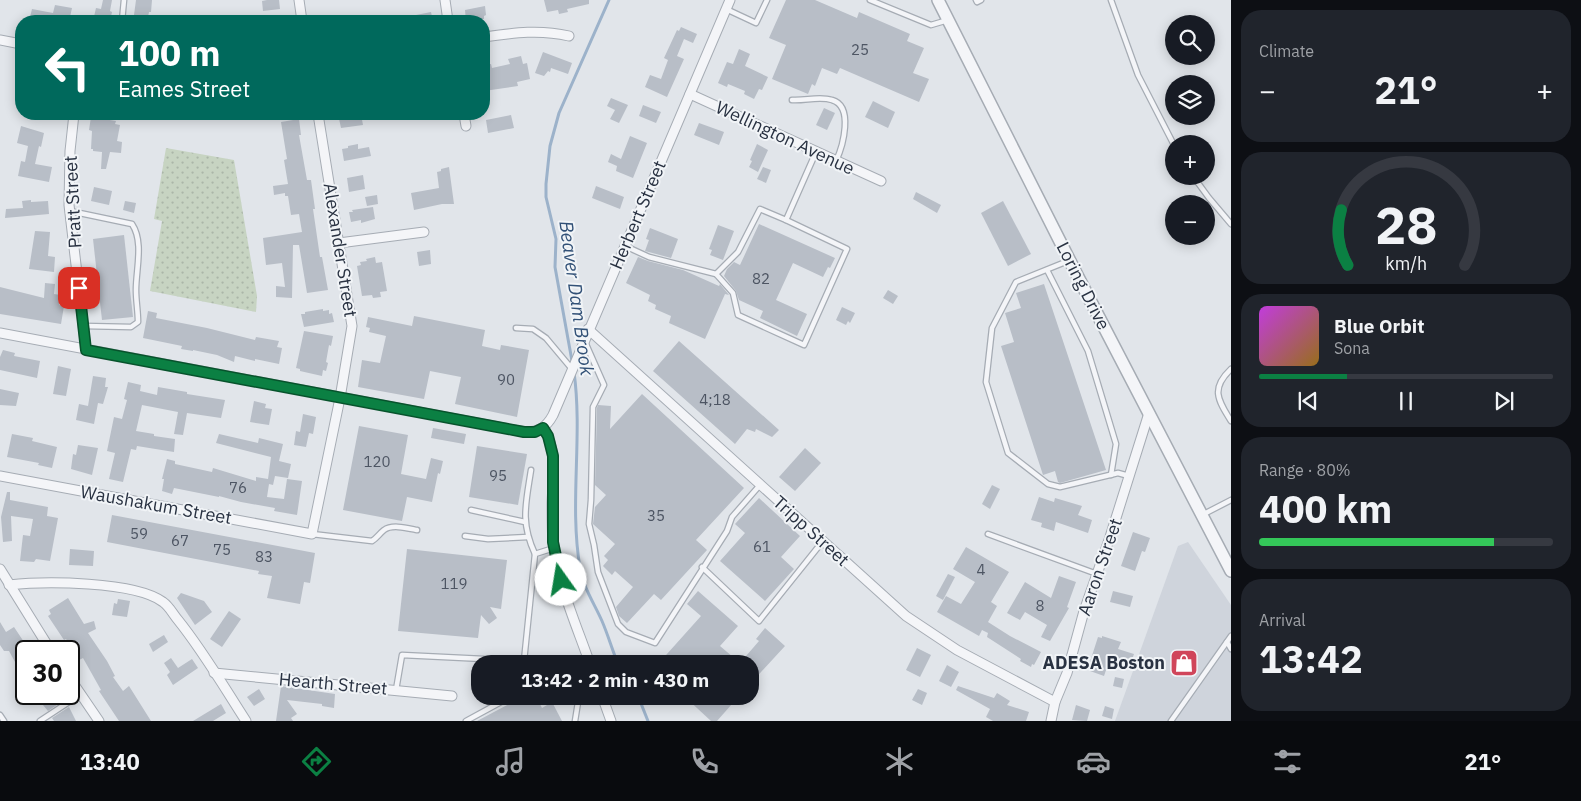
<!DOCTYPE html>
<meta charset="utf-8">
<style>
:root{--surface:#171b24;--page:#20242c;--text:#f1f3f6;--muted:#9ea1a6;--line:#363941;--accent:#0b8043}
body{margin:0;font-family:"IBM Plex Sans",sans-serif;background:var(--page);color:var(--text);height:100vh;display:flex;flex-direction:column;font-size:19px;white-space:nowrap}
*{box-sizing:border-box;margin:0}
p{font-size:16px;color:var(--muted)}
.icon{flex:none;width:28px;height:28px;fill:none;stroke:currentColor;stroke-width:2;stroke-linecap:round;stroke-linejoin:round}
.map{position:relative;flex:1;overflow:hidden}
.panel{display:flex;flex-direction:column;gap:10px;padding:10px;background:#0d0f14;width:350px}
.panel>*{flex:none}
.top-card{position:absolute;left:15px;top:15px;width:475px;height:105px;border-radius:20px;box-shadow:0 2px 12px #0003;background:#00695c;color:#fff;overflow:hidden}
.fabs{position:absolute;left:1165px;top:15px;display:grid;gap:10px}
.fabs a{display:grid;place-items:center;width:50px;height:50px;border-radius:50%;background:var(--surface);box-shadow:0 2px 12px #0003;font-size:25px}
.speed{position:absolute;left:15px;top:640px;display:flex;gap:10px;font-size:25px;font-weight:700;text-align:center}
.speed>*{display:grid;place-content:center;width:65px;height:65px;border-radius:50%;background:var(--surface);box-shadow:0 2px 12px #0003;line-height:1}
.speed .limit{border:2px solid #111;border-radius:8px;background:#fff;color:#111}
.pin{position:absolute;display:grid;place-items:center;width:42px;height:42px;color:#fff;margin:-21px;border-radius:10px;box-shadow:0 2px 8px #0006}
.me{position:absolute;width:55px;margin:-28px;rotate:347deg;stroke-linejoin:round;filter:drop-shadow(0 0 4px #0008)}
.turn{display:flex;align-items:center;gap:18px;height:105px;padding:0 20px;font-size:22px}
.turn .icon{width:65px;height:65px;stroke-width:2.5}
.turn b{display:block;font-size:35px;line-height:42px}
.big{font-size:38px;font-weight:700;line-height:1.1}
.panel .tile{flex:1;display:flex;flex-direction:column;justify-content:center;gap:8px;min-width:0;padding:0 18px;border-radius:20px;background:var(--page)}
.panel .dial{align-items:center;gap:0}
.dial svg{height:130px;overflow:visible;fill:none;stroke:var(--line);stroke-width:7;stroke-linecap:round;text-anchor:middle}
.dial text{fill:var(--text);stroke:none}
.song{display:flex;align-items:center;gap:15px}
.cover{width:60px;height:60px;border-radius:8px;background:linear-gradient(135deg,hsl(290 70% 55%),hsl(40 70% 35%))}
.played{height:5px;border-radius:2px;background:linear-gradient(90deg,var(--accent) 30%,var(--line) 30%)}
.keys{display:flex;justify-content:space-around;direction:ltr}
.heat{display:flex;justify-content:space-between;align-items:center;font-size:28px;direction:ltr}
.charge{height:8px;border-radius:4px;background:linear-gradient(90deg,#34c759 80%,var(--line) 0)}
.trip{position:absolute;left:471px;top:655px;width:288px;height:50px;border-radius:20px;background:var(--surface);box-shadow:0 2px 12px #0003;font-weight:700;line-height:50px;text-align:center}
.dock{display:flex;height:80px;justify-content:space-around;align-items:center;background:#090b0e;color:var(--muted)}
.dock .icon{width:35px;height:35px}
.dock .on{color:var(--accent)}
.dock b{font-size:22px;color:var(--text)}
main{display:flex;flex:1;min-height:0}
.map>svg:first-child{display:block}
</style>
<main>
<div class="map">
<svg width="1231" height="721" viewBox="0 0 1231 721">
<defs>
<pattern id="park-dots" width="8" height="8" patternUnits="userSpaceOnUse" patternTransform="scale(1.25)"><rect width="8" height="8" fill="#c7d4c2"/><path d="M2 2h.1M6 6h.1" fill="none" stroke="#abb6a8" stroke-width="1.8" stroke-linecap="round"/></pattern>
</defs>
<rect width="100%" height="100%" fill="#e1e5ea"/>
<!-- built -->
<path fill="#cfd4dc" d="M1188 542 1231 605V721H1115L1178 546Z"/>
<!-- park -->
<path fill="url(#park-dots)" d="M166 148 234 160 257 296 256 312 150 291 162 221 154 219Z"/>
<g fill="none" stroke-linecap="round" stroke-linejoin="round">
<!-- stream -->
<g stroke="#9cb2ca" stroke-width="3">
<path d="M572 361 555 267 556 239 546 197V184L550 146 559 113 609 0"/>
<path d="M574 372C583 437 569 503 580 568 583 587 594 603 602 621 608 635 612 649 618 664"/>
<path d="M638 696 648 721"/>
</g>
</g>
<!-- building -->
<g fill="#b8bec7">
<path d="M103 0H112L110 11 112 12 110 21H93L96 8 101 9Z"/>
<path d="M136 0H152L151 12H149L148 17 134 15Z"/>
<path d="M267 0H279L280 9 263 11 262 1Z"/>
<path d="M544 0H589V4L567 9 568 12 559 14 558 10 547 12Z"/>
<path d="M786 0H815L857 18 859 12 910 34 907 41 924 48 913 73 929 79 919 102 840 68 837 74 822 68 815 86 812 84 808 94 772 79 786 45 769 38Z"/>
<path d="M55 5 72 8 70 17H73V21H29L32 9 53 13Z"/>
<path d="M485 6 486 15 484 16V19L466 21 465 10Z"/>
<path d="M431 12 433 21H407L406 17Z"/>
<path d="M681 27 697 34 693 43 684 39 677 56 684 59 667 97 645 87 650 75 661 79 668 60 664 58 677 30 679 31Z"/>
<path d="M739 49 750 54 745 66 768 77 762 90 759 89 754 99 744 94 745 91 728 84 727 87 718 83 727 62 733 64Z"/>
<path d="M543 52 572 63 568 74 551 68 550 72 548 71 544 76 535 73Z"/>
<path d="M521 56 523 64 527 63 530 79 517 82 518 86 484 91V65L491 64 492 68 510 64 508 59Z"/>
<path d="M611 98 628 105 619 123 610 119 615 110 607 106Z"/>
<path d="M873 101 895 112 888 128 865 117Z"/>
<path d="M643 105 661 112 656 123 639 116Z"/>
<path d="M824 108 835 113 827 130 816 125Z"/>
<path d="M338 114H361L363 125 341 128Z"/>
<path d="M511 115 514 128 488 133 486 120Z"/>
<path d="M91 117 116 121 115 124 120 125 117 141 122 142 121 153 110 152 106 169H101L102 152 93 151V149H91L92 131 89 130Z"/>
<path d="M299 119 301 135H299L307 180H311L315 209H313L320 257H322L328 290 307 293 299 245H293L292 298 276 297V286L285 287 282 263 266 265 263 238 302 232 299 214 291 215 288 196H285V193L274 195 273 186 288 184 284 160 287 159 281 122Z"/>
<path d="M699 123 724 132 719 145 694 135Z"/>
<path d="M21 126 44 133 41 147 39 146 35 164 52 167 49 182 18 176 21 161 25 162 28 146 17 143Z"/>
<path d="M630 136 647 143 633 178 616 171 617 166 608 162 611 154 621 159Z"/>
<path d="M358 144V149L369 147 371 156 344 161 342 149 348 148V146Z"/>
<path d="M757 144 768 150 758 172 749 167 752 161 750 160Z"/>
<path d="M449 167 454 204H442L414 210 411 193 439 188 437 172 441 171V169Z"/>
<path d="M763 167 771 170 766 183 757 179Z"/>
<path d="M363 175 365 189 349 192 347 178Z"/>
<path d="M596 186 624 197 620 209 592 198Z"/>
<path d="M94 187 112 191 109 205 91 201Z"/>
<path d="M916 192 941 205 937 213 913 199Z"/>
<path d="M377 195 378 204 367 206 365 197Z"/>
<path d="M31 200V202L48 201 49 214 5 218 6 209 23 208 22 201Z"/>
<path d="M125 201 136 203 134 213 123 210Z"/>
<path d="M1003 201 1031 254 1008 266 981 213Z"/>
<path d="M373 207 375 219 361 223V220L351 222 349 212H353L352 210Z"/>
<path d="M759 224 835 258 830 268 828 267 823 277 793 263 776 300 807 314 797 336 760 318 763 311 739 300 736 291 724 276 727 269 734 262 740 265Z"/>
<path d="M718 225 734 231 723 260 710 255 712 250 709 249Z"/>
<path d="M650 228 678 239 671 258 645 251 649 240 646 239Z"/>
<path d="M35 231 50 232 48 256 55 257 54 272 29 269Z"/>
<path d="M124 235 133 317 102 320 93 239Z"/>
<path d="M430 250 431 264 419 266 417 252Z"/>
<path d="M375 257 376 263 382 262 387 291 380 292 381 297 373 298 372 295 362 296 357 266 361 265 360 262 367 261 366 259Z"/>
<path d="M638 257 648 261 683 270 719 286 720 284 729 295 725 294 705 339 669 323 671 316 655 309 656 305 648 301 650 295 626 283Z"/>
<path d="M45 283 55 284 54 294 61 295 59 305 64 306 61 324 0 314V287L44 298Z"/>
<path d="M1044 284 1106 470 1060 483 1058 482 1055 471 1043 475 1001 346 1014 342 1005 313 1021 308 1016 293Z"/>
<path d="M888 290 898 296 893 304 883 298Z"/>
<path d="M842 307 855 313 850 323 848 321 846 325 836 320Z"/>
<path d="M323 309V311L329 310V314L332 313 334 322 304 327 301 314H305V312Z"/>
<path d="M148 311 157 313 156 318 207 328 255 340 256 337 279 341 277 347 282 348 279 364 255 359V361L235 356 234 362 217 355 193 350V351L181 349 182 346 143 338Z"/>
<path d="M414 316 485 330 482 346 500 350 501 345 529 350 517 417 455 404 461 377 430 371 424 399 358 387 362 360 380 363 386 336 369 332 370 328 366 327 368 317 412 326Z"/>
<path d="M304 331 333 336 331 346 329 345 326 362 328 363 326 371 323 370 322 376 300 371V369L296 368Z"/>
<path d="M679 341 779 430 772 437 756 429 755 432 747 429 735 444 653 371Z"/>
<path d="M3 350 15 353 14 356 40 361 37 378 0 370V357Z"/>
<path d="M58 366 71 369 66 396 53 394Z"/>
<path d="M93 376 106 378 105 387H108L103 404 98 403 94 424 76 420 79 404 88 406Z"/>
<path d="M128 382 141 385 140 391 157 395 158 387 187 392V394L225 400 221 418 187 413 183 435 174 434 178 412 142 405 136 431 154 434V436L175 439 174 452 137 446 136 450 131 449 123 482 109 479 115 453 107 451 114 417 122 419 127 400 124 399Z"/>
<path d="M0 389 19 393 16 406 0 405Z"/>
<path d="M642 394 744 488 696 540 707 550 661 600 654 594 627 623 619 616 616 607 633 587 615 571 612 575 603 566 608 560 604 556 615 544 593 524 595 507 606 495 595 485 597 408 598 405 611 406 610 429Z"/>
<path d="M254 401 266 404 265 408 272 409 269 425 250 422Z"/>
<path d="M303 414 316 417 313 434 309 433 306 447 294 445 296 431 300 432Z"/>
<path d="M359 426 408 435 401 474 426 479 431 458 443 461 440 474 438 473 432 502 407 497 402 521 343 510Z"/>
<path d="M433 428 466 434 464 444 431 438Z"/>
<path d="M12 434 33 438 32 441 57 447 52 468 38 465 39 463 7 457Z"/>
<path d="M219 434 258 443 259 438 283 444 279 461 291 464 288 478 275 476 273 485 269 484 267 497 284 499 287 479 302 481 297 515 274 511 275 508 241 502 219 496V497L174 488 172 494 162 491 164 479H162L167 459 175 461V464L212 472 213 468 256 481V477L268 479 271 457 216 443Z"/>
<path d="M78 445 98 448 92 475 71 469 73 454 76 455Z"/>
<path d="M477 446 527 454 518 505 469 497Z"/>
<path d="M805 448 821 463 795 491 779 477Z"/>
<path d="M992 485 1000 489 990 509 982 504Z"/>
<path d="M7 492H10V500L48 507 47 516 58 518 50 561 36 559 34 562 20 561 23 535 30 536 33 519 11 516 12 541 3 542 1 517Z"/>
<path d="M1039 497 1054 502 1055 498 1082 506 1078 515 1092 520 1088 533 1056 522 1054 531 1041 527 1042 523 1031 520Z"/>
<path d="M759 498 800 536 781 557 794 569 765 601 720 561 745 533 735 524Z"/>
<path d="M112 515 315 553 310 583 304 582 300 604 267 598 272 576 258 574 259 571 107 542Z"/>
<path d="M1133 532 1150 538 1145 552 1142 551 1135 571 1121 566Z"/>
<path d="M966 547 1009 572 991 602 997 606 988 622 1010 636 1041 652 1034 665 1032 664 1031 667 1020 661 1021 659 987 637 988 633 982 630 979 636 937 612 946 596 961 604 975 582 953 569Z"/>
<path d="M70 549 94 551 93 566 69 565Z"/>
<path d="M407 549 507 560 501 609 490 607 497 618 489 624 481 615 478 638 398 631Z"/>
<path d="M948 574 955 577 943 600 936 596Z"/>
<path d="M1059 576 1076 582 1067 607 1069 608 1050 641 1041 637 1047 625 1025 612 1020 620 1007 613 1025 582 1051 598Z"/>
<path d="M698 591 738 626 720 646 740 663 759 641 756 639 765 628 785 646 750 684V664H658L701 616 687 604Z"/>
<path d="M1113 591 1133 596 1130 607 1110 602Z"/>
<path d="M181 593 204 601 212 612 195 625 177 598Z"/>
<path d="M68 598 84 624 94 621 96 629 88 633 107 661 115 676 113 677 123 691 129 686 151 721H119L99 691 101 690 83 658 79 660 66 639 64 640 48 616 51 614 49 610Z"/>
<path d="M118 599 130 601 127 617 112 615 114 603 117 604Z"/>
<path d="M229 611 241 619 222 647 210 639Z"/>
<path d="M0 622 6 632 14 627 26 645V667L20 671 9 651H4L0 645Z"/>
<path d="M164 635 168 642 153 652 149 644Z"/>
<path d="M1102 636 1121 642 1118 649 1134 654 1130 665 1110 658 1104 676 1090 671 1091 669 1088 668 1098 637 1102 638Z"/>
<path d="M917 648 931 655 920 677 906 670Z"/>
<path d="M171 658 178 668 192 659 198 668 173 685 167 675 170 672 164 663Z"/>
<path d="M947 665 959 672 951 687 939 681Z"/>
<path d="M1115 677 1124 679 1122 688 1113 686Z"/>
<path d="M281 686 335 694 334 708 322 706V704L287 700 297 714 291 718 293 721H276Z"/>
<path d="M958 686 994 698 997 693 1010 701 1007 705 1029 712 1026 721H993L986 717 990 709 956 690Z"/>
<path d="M259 689 265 699 254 706 247 697Z"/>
<path d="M918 689 927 693 922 705 912 700Z"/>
<path d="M49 694H60L64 700 48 711 43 705 46 703 43 698Z"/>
<path d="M524 696H536L542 708 552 702 562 721H477Z"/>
<path d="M684 696H739L717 721H711Z"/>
<path d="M221 704 226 713 213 721H193Z"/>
<path d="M1076 705 1090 710 1087 721 1072 720Z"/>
<path d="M1105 706 1114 709 1112 719 1102 716Z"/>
<path d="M69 707 76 721H54L52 718Z"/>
</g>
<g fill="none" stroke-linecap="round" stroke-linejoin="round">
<defs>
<g id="service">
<path d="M870 0 931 25 948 20"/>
<path d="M976 0 977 2 981 0"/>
<path d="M1111 0 1138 75 1174 145"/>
<path d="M726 9 756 23 767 0"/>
<path d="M122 21 124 0"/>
<path d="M792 100C805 101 819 96 832 100 854 106 843 146 836 161"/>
<path d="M1193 176 1209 198 1231 224"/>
<path d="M70 211 132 224C144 242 136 269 136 290 136 301 138 311 138 322L131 327 84 326"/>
<path d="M625 246 649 257 716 274 738 252 760 209 786 220"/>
<path d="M1068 261 1016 282 992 328 986 382 1008 453 1048 484 1060 487 1118 473 1129 476"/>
<path d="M1047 270 1088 351 1116 444 1111 475"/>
<path d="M716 274 733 293 738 315 804 345 847 249 786 220 816 152"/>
<path d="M516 328 533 329 546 338 572 369"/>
<path d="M585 342 604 385 593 407 591 500 589 524 594 545 598 572 618 624 626 632 655 643 727 531 732 517 760 485"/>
<path d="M1231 369C1211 388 1217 399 1231 421"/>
<path d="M531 470C526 503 520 522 535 554"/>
<path d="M471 510 525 522"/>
<path d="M1202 515 1231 500"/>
<path d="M312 534 372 541C377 538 379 534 384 530 392 524 407 528 417 530"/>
<path d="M988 534 1097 574"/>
<path d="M465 536 488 539 528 537"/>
<path d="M702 567 759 621 823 541"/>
<path d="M1227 642 1231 649"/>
<path d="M396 690 402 655 524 661 535 554 554 548"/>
<path d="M0 715 4 721"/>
<path d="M40 721 81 694"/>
<path d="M466 721 512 696"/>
<path d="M575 721 579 696"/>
<path d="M1171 721 1231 636"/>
</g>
<g id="minor">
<path d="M299 0 302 21"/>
<path d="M445 0 448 21"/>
<path d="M484 37C513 33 539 29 569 36"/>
<path d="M0 40 21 44"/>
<path d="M690 94 881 181"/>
<path d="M74 114 70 151 69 205 86 350"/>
<path d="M464 114 466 126"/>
<path d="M339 243 424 232"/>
<path d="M588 329 906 616 957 650 1055 702"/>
<path d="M0 333 525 432C538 432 546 428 553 415L730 0"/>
<path d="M543 428C558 450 553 478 552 503 552 516 552 529 553 542 558 584 576 624 590 664"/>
<path d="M0 476 312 534 340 398 352 326 318 114"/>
<path d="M0 569 51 651"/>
<path d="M9 585C44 581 135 581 163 602 169 606 173 614 178 620 203 651 224 687 246 721"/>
<path d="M214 673 452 696"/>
<path d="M69 677 99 721"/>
<path d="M602 696 611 721"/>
<path d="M1051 721 1055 702 1067 673 1084 611 1110 537 1149 413"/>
</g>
<path id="tertiary" d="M938 0 1078 277 1231 571"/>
</defs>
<!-- service casing -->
<use href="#service" stroke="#a6acb4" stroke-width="7"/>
<!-- minor casing -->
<use href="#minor" stroke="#a6acb4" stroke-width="11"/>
<!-- tertiary casing -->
<use href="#tertiary" stroke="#a6acb4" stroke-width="14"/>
<!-- service -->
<use href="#service" stroke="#f4f5f8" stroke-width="4.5"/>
<!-- minor -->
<use href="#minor" stroke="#f4f5f8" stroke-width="9"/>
<!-- tertiary -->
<use href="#tertiary" stroke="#f4f5f8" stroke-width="11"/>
</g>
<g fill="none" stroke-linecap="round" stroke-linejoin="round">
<defs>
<path id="route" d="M79 288 86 350 524 432H535L543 428 548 436 553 456V542L561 580"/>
</defs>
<!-- route casing -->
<use href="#route" stroke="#07532c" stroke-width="12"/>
<!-- route -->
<use href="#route" stroke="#0b8043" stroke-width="9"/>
</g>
<!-- icons -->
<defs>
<symbol id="shop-square" viewBox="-11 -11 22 22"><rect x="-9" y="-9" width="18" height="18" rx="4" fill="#d0455a" stroke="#f1f4f7"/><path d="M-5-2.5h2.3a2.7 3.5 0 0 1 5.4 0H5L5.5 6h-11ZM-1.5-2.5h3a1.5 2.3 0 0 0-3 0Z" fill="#fff"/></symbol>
</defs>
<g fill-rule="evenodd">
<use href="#shop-square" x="1168" y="647" width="32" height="32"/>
</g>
<g text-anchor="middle" stroke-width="4" stroke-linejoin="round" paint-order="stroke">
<!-- number labels -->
<g font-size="15" fill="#4d5563">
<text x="860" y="55">25</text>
<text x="761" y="284">82</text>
<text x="506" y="385">90</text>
<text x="715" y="405">4;18</text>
<text x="377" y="467">120</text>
<text x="498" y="481">95</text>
<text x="238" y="493">76</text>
<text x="656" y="521">35</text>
<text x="139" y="539">59</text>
<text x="180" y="546">67</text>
<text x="762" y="552">61</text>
<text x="222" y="555">75</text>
<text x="264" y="562">83</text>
<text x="981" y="575">4</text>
<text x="454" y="589">119</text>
<text x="1040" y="611">8</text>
</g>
<!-- street labels -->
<g font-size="18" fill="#293242" stroke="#f1f4f7">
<text transform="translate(785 138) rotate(25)" y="6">Wellington Avenue</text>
<text transform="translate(73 202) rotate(-93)" y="6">Pratt Street</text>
<text transform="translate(638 215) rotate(-67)" y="6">Herbert Street</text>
<text transform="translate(340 250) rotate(81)" y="6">Alexander Street</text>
<text transform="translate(1083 286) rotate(63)" y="6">Loring Drive</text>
<text transform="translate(156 505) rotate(10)" y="6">Waushakum Street</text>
<text transform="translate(811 531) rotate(42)" y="6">Tripp Street</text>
<text transform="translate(1100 567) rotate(-71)" y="6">Aaron Street</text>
<text transform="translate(333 684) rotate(5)" y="6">Hearth Street</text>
</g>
<!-- poi labels -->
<g font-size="18" font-weight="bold" fill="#293242" stroke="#f1f4f7" text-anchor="end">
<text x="1165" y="669">ADESA Boston</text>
</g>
<!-- water labels -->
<g font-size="19" font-style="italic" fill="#325177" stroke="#f1f4f7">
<text transform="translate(577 298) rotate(82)" y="7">Beaver Dam Brook</text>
</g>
</g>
</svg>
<div class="fabs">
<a><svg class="icon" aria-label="search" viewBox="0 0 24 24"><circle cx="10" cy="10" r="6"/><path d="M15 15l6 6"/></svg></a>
<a><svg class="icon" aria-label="layers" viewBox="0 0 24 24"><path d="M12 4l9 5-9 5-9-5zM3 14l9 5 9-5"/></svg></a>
<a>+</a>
<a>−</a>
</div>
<div class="speed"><div class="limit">30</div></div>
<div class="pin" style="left:79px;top:288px;background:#d93025"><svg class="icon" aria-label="arrive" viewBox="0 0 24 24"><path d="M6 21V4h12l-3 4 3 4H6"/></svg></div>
<svg class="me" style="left:561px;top:580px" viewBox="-20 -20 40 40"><circle r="19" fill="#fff"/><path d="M0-13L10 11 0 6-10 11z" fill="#0b8043"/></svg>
<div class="trip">13:42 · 2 min · 430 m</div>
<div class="top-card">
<div class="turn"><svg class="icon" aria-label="left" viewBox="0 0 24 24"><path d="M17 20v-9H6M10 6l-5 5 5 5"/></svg><div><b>100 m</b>Eames Street</div></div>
</div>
</div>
<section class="panel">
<div class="tile"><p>Climate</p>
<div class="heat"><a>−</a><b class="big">21°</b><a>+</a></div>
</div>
<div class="tile dial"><svg viewBox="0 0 100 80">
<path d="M14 69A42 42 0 1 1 86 69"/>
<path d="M14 69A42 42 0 0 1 10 35" stroke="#0b8043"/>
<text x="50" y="56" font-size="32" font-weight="700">28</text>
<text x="50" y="72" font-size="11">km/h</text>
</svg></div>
<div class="tile">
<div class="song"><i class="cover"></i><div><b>Blue Orbit</b><p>Sona</p></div></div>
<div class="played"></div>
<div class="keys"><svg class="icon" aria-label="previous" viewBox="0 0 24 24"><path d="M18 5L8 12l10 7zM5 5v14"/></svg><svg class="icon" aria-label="pause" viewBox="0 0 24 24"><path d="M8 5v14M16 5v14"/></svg><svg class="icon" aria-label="next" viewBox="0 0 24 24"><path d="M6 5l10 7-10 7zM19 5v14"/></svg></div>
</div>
<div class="tile"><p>Range · 80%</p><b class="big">400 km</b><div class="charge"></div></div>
<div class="tile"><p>Arrival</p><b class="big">13:42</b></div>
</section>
</main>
<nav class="dock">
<b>13:40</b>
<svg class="icon on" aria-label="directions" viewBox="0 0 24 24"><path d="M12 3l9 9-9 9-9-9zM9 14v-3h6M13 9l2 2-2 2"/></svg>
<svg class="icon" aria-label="music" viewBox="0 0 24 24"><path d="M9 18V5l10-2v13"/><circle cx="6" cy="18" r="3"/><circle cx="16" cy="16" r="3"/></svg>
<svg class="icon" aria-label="phone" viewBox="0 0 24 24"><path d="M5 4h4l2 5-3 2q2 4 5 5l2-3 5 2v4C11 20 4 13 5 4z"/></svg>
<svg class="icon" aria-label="climate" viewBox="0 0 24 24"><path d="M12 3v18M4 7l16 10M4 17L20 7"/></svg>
<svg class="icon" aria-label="car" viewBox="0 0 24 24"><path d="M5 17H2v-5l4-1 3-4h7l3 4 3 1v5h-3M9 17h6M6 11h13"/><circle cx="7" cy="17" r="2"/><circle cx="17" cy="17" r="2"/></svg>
<svg class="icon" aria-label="filters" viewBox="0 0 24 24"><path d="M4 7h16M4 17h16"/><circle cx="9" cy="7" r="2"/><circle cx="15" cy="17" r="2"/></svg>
<b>21°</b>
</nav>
